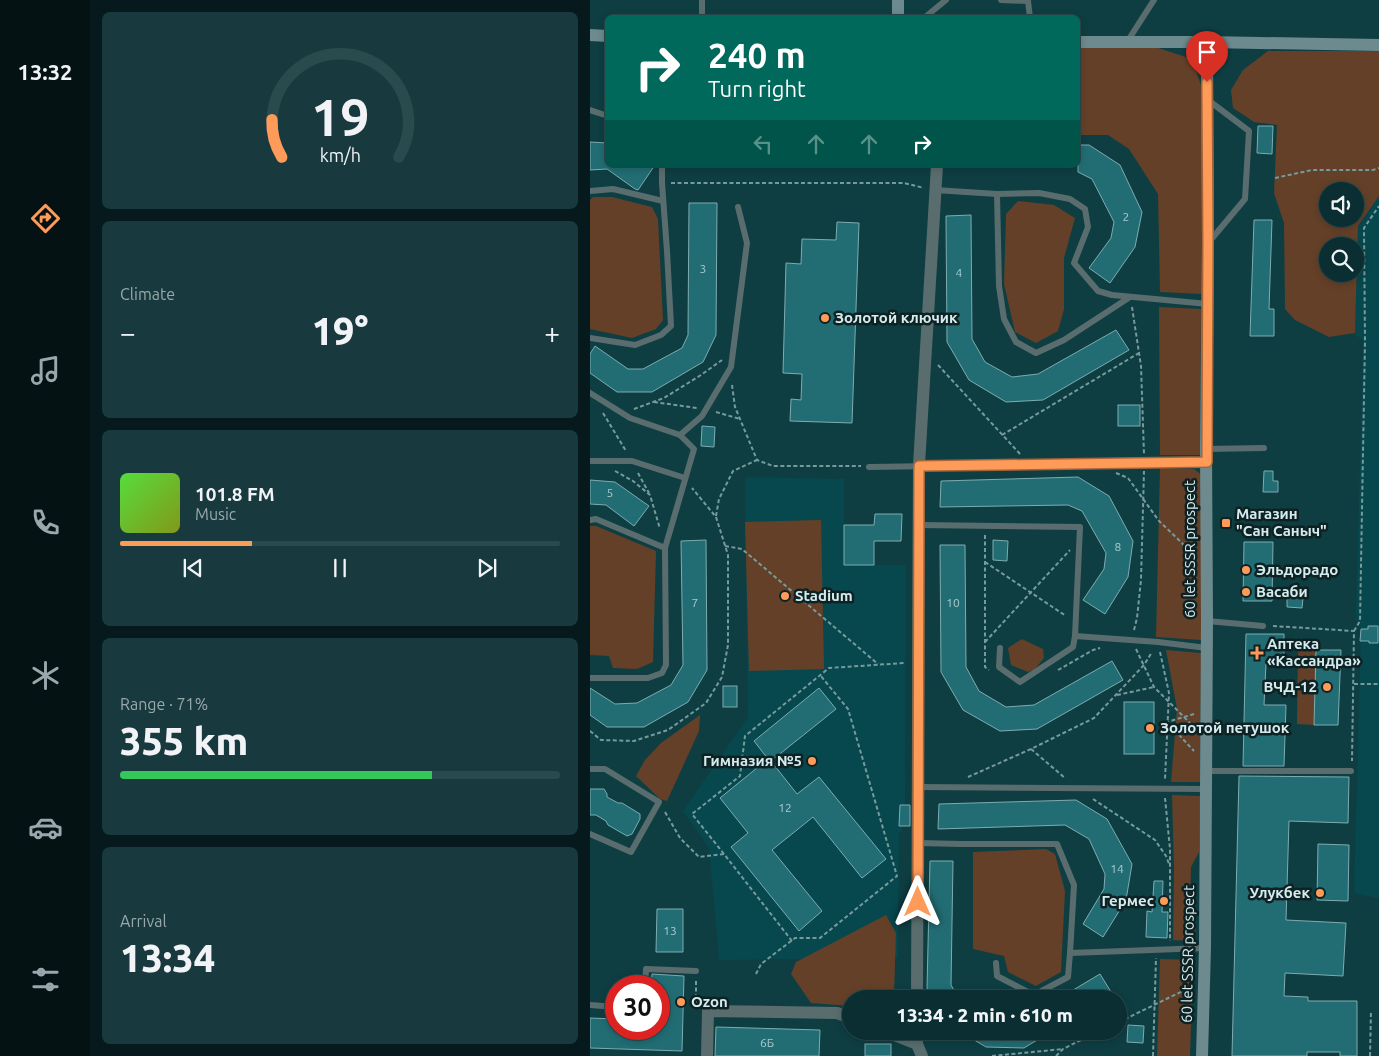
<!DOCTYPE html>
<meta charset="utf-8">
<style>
:root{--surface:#0a2e32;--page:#183a3e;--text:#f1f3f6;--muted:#99a8ac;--line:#2a4a4d;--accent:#fe9b59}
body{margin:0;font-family:Ubuntu,sans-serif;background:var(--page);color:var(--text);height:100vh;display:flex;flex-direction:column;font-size:19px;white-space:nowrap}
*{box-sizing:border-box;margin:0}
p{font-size:16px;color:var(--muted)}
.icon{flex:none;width:28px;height:28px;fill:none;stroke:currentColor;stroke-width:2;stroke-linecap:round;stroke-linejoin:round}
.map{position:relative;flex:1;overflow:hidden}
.sheet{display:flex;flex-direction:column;gap:12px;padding:12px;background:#06191c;width:500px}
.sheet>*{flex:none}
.hud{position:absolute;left:15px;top:15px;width:475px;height:152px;border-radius:8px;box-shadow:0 2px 8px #0003,0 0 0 1px var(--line);background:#00695c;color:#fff;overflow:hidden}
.fabs{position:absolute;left:729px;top:182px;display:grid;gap:10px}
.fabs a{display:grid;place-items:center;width:45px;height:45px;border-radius:50%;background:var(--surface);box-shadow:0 2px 8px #0003,0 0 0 1px var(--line);font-size:25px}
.speed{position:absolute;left:15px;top:975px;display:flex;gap:10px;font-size:25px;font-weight:700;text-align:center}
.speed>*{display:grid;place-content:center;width:65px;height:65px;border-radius:50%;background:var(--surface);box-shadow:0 2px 8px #0003,0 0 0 1px var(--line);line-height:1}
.speed .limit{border:8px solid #d22;background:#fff;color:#111}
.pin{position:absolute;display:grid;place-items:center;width:42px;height:42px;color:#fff;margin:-51px -21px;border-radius:50% 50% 50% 0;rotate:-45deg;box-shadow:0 0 5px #0007}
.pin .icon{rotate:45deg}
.me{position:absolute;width:55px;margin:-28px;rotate:0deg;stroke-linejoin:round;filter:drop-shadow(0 0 4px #0008)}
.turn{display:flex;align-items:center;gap:18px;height:105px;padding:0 20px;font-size:22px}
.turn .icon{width:65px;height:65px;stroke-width:2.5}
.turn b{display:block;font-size:35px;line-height:42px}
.lanes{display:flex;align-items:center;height:48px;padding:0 20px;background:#0003;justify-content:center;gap:25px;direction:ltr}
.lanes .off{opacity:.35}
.big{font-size:38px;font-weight:800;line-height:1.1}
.sheet .widget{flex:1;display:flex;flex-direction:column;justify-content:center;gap:8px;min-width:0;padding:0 18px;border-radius:8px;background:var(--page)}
.sheet .dial{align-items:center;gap:0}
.dial svg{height:130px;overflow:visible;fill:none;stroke:var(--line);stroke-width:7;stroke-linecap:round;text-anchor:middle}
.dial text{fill:var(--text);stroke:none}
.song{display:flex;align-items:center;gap:15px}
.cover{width:60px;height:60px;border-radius:8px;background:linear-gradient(135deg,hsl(110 70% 55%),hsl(70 70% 35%))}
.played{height:5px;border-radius:2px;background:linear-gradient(90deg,var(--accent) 30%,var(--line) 30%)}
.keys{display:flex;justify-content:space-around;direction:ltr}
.heat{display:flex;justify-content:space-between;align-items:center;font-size:28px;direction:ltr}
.charge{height:8px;border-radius:4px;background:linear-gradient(90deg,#34c759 71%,var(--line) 0)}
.trip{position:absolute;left:252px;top:990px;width:285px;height:50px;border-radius:25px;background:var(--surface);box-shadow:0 2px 8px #0003,0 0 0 1px var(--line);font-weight:800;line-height:50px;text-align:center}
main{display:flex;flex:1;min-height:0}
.dock{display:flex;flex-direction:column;width:90px;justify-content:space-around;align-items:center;background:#041214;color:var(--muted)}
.dock .icon{width:35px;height:35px}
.dock .on{color:var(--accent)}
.dock b{font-size:22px;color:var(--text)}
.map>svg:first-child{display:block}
</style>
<main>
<nav class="dock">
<b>13:32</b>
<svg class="icon on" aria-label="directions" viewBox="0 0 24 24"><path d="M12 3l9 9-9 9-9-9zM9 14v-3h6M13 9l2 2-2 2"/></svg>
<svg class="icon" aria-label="music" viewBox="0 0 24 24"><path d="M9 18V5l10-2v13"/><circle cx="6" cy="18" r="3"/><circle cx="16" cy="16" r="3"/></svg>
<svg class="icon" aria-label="phone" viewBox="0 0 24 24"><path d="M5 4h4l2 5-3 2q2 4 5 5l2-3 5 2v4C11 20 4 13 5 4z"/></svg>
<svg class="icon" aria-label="climate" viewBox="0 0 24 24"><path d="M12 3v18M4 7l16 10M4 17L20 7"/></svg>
<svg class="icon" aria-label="car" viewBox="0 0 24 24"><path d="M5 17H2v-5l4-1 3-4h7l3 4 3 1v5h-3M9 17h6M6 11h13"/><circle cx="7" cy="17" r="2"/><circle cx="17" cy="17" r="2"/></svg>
<svg class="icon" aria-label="filters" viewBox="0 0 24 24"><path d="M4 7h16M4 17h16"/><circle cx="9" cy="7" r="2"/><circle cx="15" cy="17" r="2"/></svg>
</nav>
<section class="sheet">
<div class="widget dial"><svg viewBox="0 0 100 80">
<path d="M14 69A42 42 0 1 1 86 69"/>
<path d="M14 69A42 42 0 0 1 8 46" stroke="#fe9b59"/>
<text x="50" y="56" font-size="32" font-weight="700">19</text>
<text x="50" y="72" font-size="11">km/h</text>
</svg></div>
<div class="widget"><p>Climate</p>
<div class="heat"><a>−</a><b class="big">19°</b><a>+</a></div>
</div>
<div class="widget">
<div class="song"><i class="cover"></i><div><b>101.8 FM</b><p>Music</p></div></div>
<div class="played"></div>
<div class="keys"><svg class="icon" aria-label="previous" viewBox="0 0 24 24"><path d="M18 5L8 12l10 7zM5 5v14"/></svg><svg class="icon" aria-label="pause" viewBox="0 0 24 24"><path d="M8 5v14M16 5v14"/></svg><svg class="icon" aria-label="next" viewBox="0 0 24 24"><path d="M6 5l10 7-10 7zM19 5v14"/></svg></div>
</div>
<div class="widget"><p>Range · 71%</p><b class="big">355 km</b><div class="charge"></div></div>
<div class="widget"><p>Arrival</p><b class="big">13:34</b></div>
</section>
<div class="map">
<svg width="789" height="1056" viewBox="0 0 789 1056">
<rect width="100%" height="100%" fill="#0e3e42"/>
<!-- built -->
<g fill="#06484e">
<path d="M789 196V898L764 893 771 629 766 619 773 341 765 333 768 226Z"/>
<path d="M155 477 254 479V565H316L315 806 310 805 309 826H312V832H309L308 958 129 960 119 848 93 811 158 717Z"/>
</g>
<!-- green -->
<g fill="#644028" fill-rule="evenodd">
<path d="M559 45 602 59 612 88 613 294 570 292 568 194 539 149 518 135H488V46Z"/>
<path d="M678 51H789V196L768 226 765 333 739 337 705 320 695 309 694 223 684 193 687 125 664 122 643 108 641 90 653 70ZM738 191H765V219H738ZM738 246H765V274H738Z"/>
<path d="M3 197H22L62 207 68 219 73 320 66 329 42 338 0 329V200Z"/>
<path d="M428 201 464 205 485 218 474 258V309L468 331 446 343 425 332 414 284 416 214Z"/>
<path d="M569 307 611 309 610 455H570Z"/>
<path d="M570 468 604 469 613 476 611 640 566 637Z"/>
<path d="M231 520 234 669 159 671 155 522Z"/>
<path d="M0 526H6L66 551 63 662 47 669 23 668 19 656 0 655Z"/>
<path d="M432 639 453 649 454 658 445 669 438 672 421 665 418 648Z"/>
<path d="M708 649 726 650 724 725 707 724Z"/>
<path d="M576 650 611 653 610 782H581L587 709Z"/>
<path d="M110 715 109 731 77 801 70 799 46 776 55 760 71 743Z"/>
<path d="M582 795 610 796 609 852 601 867 600 904 606 918 605 941 583 940 584 869Z"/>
<path d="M456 849 465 854 475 891 471 972 446 986 418 972 414 956 383 949V852Z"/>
<path d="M296 915 306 933 304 994 298 999H261V1006L221 1003 201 974 206 962Z"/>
<path d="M570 959 603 960 600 1056H567Z"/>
</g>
<!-- building -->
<g fill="#226d74" stroke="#7dacb1">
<path d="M668 126H683L682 154 667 153Z"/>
<path d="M0 142 18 143V165H65L48 190 45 189 17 169 0 170Z"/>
<path d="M488 145H499L530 165 552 212 545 247 520 283 499 268 521 238 524 222 502 179 488 172Z"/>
<path d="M99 203H127L126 335 113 362 62 392H27L0 373V354L5 346 38 369H53L92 348 98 335Z"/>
<path d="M381 215 382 339 395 362 422 377 448 374 526 330 539 350 453 400 416 402 379 380 357 342 356 216Z"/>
<path d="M664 220H682L679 309H684V336H660Z"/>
<path d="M247 222 269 223 262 423 200 421 201 399 211 400 212 374 193 373 196 263 211 264 212 239 246 240Z"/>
<rect x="528" y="405" width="22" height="21"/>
<path d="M112 426 125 427 124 447 111 446Z"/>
<path d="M674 471H683V481H688V492H673Z"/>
<path d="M488 477 519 496 543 541 538 577 515 614 493 600 514 569 516 553 492 511 478 505 350 507 351 481Z"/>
<path d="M0 480 25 482 59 506 44 526 16 505 0 504Z"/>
<path d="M285 514H312L311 541H284V565H254V525H284Z"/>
<path d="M116 540 117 670 98 702 54 727H17L0 715V688L25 704 47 703 81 685 93 665 91 541Z"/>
<path d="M403 540 418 541 417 561 403 560Z"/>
<path d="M654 542H683L682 601H653Z"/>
<path d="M350 545H375L376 667 389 691 416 707 444 705 522 661 533 680 447 729 410 731 373 710 351 672Z"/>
<path d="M697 598H713L712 608 697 607Z"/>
<path d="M778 626H788V643H779V641H770L771 629H778Z"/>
<path d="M656 634H694V664H676L674 705H696L694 766H653Z"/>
<path d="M726 650H751L748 725H724Z"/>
<rect x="133" y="686" width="14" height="21"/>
<path d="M229 688 246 709 181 761 207 794 229 777 296 859 272 878 223 817 182 850 232 911 209 931 141 847 158 833 130 798 178 759 164 741Z"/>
<rect x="534" y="702" width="30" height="52"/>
<path d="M649 776 759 777 758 823 699 821 696 920 756 923 753 976 695 973 694 996 718 997V1001H767V1056H750V1052H717V1056H642Z"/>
<path d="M0 789H14L17 794V797L28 803H32L50 814V819L42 834 37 836 18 825 16 821 6 815H0Z"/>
<path d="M486 800 517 819 542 864 536 900 513 937 493 924 514 889 515 874 499 839 475 825 348 829 349 804Z"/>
<path d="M310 805H320V826H309Z"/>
<path d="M728 844 759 845 758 901 727 900Z"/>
<path d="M340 861H363L361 985 369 999H344L337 988Z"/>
<path d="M564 881H573L572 912H578L577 938 556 937 557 911 562 912Z"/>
<path d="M67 909H93V952H66Z"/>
<path d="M62 974 94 976 92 1051 0 1048V1018L26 1019V1029H69V986H61Z"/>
<path d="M510 974 523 995 516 999H468Z"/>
<path d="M538 1025 554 1026 553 1043 537 1042Z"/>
<path d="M126 1027 230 1030 229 1056H125Z"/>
<path d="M369 1031H462L434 1048 396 1047Z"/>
<rect x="275" y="1044" width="26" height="12"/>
</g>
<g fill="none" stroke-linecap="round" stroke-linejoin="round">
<!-- path -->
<g stroke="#779a9d" stroke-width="2" stroke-dasharray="4 2.5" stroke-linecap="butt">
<path d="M685 178 722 170H783L789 168"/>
<path d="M81 183H314L334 188"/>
<path d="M542 307 551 366 554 454"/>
<path d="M348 365 431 455"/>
<path d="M142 385 145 407 167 460 183 466H271"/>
<path d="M64 402 107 408"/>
<path d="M44 409 74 398 111 375 132 360"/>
<path d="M126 412 150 419"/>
<path d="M13 413 36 451"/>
<path d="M412 435 549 353"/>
<path d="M25 471 43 481 60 495 70 529"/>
<path d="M48 473 59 493"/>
<path d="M526 473 538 478 569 521 593 544 604 564"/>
<path d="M126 516 129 499 143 471 167 460"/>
<path d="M395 535V667L399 670"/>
<path d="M135 546 152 549 288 664"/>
<path d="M395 562 476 616"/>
<path d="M683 626 764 631 762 761"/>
<path d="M544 630 547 618 551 580 554 471"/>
<path d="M764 631 770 621 775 341 774 228 789 206"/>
<path d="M395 642 480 550"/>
<path d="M546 649 564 687 603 726"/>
<path d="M570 652 579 693 575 779"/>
<path d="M468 670 503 650 510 648"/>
<path d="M764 684H789"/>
<path d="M527 695 564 687"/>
<path d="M604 714 577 722 604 751"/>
<path d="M0 731 11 740 44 741 78 730 116 703 132 677 138 645V555L126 517 102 488"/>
<path d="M441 749 475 778"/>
<path d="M378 777 441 749 504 718 554 665 562 652"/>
<path d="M575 798 580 849V941"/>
<path d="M503 799 565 840 576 856 579 864"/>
<path d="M75 812 90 838 109 857 134 854 202 941"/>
<path d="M134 854 102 814 150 776 155 736 239 668 314 663"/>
<path d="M166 974 171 964 205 938H230L307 876 258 709 230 675"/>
<path d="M106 981V1006"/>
<path d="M529 1022 601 987"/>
<path d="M402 1056 473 1049"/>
<path d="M466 1056 473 1049 509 1031"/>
<path d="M563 1056 566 958"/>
<path d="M780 1056 781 1011"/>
</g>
<!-- lane -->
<g stroke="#5a6d6e" stroke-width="6">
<path d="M411 0 438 1 440 18"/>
<path d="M112 18V0"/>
<path d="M334 18 356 0"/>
<path d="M537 42 564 0"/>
<path d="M618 100 659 131 655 199 619 242"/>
<path d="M0 110 18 116"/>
<path d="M345 190 407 194 449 193 480 199 495 209 498 227 484 263 508 291 522 295 618 304"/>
<path d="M0 191 23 189 73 201"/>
<path d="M407 194 409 286 414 319 426 342 446 353 474 340 540 297"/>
<path d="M0 338 45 345 71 335 81 326 77 251 72 183V165"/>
<path d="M0 393 40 418 90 435 104 449 75 548 76 665 72 673 58 678H0"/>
<path d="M90 435 112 416 141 367 157 243 148 207"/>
<path d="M616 449 674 448"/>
<path d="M0 461H42L95 478"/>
<path d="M279 467 617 462"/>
<path d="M0 520 6 519 75 548"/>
<path d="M329 525 490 527 485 636 568 642 617 648"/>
<path d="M617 621 673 626"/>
<path d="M410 648 409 667 430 682 483 647 485 636"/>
<path d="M0 769H15L69 802 41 852 0 834"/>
<path d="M616 771H761"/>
<path d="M328 787 616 789"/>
<path d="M328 843 371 844H467L484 885 480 953 615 948"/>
<path d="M406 963 407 976 444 995 478 977 480 953"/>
<path d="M55 986 56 969 106 971"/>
<path d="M0 1005 26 1007"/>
</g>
<!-- street -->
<g stroke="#5a6d6e" stroke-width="12">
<path d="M327 999 329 465 347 165"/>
<path d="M294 1031 327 1044"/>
<path d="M327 1031V1044L332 1056"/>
<path d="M117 1056 118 1011 247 1013 261 1018"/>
</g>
<!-- secondary -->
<g stroke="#6d8a8e" stroke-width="12">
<path d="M308 18V0"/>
<path d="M0 35 18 36"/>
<path d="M488 42H617L789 45"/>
<path d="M612 1056 615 948 617 621 616 449 618 243 617 42"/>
</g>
</g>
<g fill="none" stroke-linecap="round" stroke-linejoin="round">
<defs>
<path id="route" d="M328 902 329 466 617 462 618 243 617 82"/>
</defs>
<!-- route casing -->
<use href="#route" stroke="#a5653a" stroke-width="12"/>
<!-- route -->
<use href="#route" stroke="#fe9b59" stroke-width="9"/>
</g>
<!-- markers -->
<g fill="#fe9b59" stroke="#0e2123" stroke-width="2">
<circle cx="235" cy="318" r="5"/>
<rect x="631" y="518" width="10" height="10" rx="2.5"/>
<circle cx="656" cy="570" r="5"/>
<circle cx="656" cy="592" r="5"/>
<circle cx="195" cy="596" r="5"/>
<path d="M664.5 645.5h5v5h5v5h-5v5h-5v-5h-5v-5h5z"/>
<circle cx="737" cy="687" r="5"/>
<circle cx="560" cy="728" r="5"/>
<circle cx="222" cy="761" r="5"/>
<circle cx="730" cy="893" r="5"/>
<circle cx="574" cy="901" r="5"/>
<circle cx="91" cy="1002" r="5"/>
</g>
<g text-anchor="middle" stroke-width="5" stroke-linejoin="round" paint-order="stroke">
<!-- number labels -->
<g font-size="12" fill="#a8ccd0">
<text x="536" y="221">2</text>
<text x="113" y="273">3</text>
<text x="369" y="277">4</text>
<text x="20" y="497">5</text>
<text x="528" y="551">8</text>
<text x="105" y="607">7</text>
<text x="363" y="607">10</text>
<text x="195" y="812">12</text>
<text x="527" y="873">14</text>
<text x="80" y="935">13</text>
<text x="177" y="1047">6Б</text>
</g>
<!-- poi labels -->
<g font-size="15" font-weight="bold" fill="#d5ecef" stroke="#0e2123" text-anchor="start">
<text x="245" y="323">Золотой ключик</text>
<text x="646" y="519">Магазин<tspan x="646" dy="17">"Сан Саныч"</tspan></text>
<text x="666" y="575">Эльдорадо</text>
<text x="666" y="597">Васаби</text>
<text x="205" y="601">Stadium</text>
<text x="677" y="649">Аптека<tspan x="677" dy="17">«Кассандра»</tspan></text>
<text x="727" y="692" text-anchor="end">ВЧД-12</text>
<text x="570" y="733">Золотой петушок</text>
<text x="212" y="766" text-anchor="end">Гимназия №5</text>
<text x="720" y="898" text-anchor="end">Улукбек</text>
<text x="564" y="906" text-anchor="end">Гермес</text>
<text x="101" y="1007">Ozon</text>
</g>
<!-- street labels -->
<g font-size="15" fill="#d5ecef" stroke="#0e2123">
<text transform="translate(600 549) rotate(-90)" y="5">60 let SSSR prospect</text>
<text transform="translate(598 954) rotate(-89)" y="5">60 let SSSR prospect</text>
</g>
</g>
</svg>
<div class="fabs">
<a><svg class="icon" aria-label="sound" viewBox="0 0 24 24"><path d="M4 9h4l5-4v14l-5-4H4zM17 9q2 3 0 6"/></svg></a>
<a><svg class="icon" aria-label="search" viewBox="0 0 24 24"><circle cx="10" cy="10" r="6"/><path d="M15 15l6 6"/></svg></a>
</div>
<div class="speed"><div class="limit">30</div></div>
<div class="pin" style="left:617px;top:82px;background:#d93025"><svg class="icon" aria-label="arrive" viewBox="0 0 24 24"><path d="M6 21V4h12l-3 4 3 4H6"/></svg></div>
<svg class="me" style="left:328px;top:902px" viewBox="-20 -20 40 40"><path d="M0-17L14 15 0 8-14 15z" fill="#fe9b59" stroke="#fff" stroke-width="4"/></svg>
<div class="trip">13:34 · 2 min · 610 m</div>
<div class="hud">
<div class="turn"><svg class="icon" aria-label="right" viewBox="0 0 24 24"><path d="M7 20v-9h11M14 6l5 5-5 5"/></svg><div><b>240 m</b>Turn right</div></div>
<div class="lanes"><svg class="icon off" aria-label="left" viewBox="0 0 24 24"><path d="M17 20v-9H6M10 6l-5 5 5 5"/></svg><svg class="icon off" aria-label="ahead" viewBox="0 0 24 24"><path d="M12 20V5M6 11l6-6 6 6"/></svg><svg class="icon off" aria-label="ahead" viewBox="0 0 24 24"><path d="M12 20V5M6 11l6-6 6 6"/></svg><svg class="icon" aria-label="right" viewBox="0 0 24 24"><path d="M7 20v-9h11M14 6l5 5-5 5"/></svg></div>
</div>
</div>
</main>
